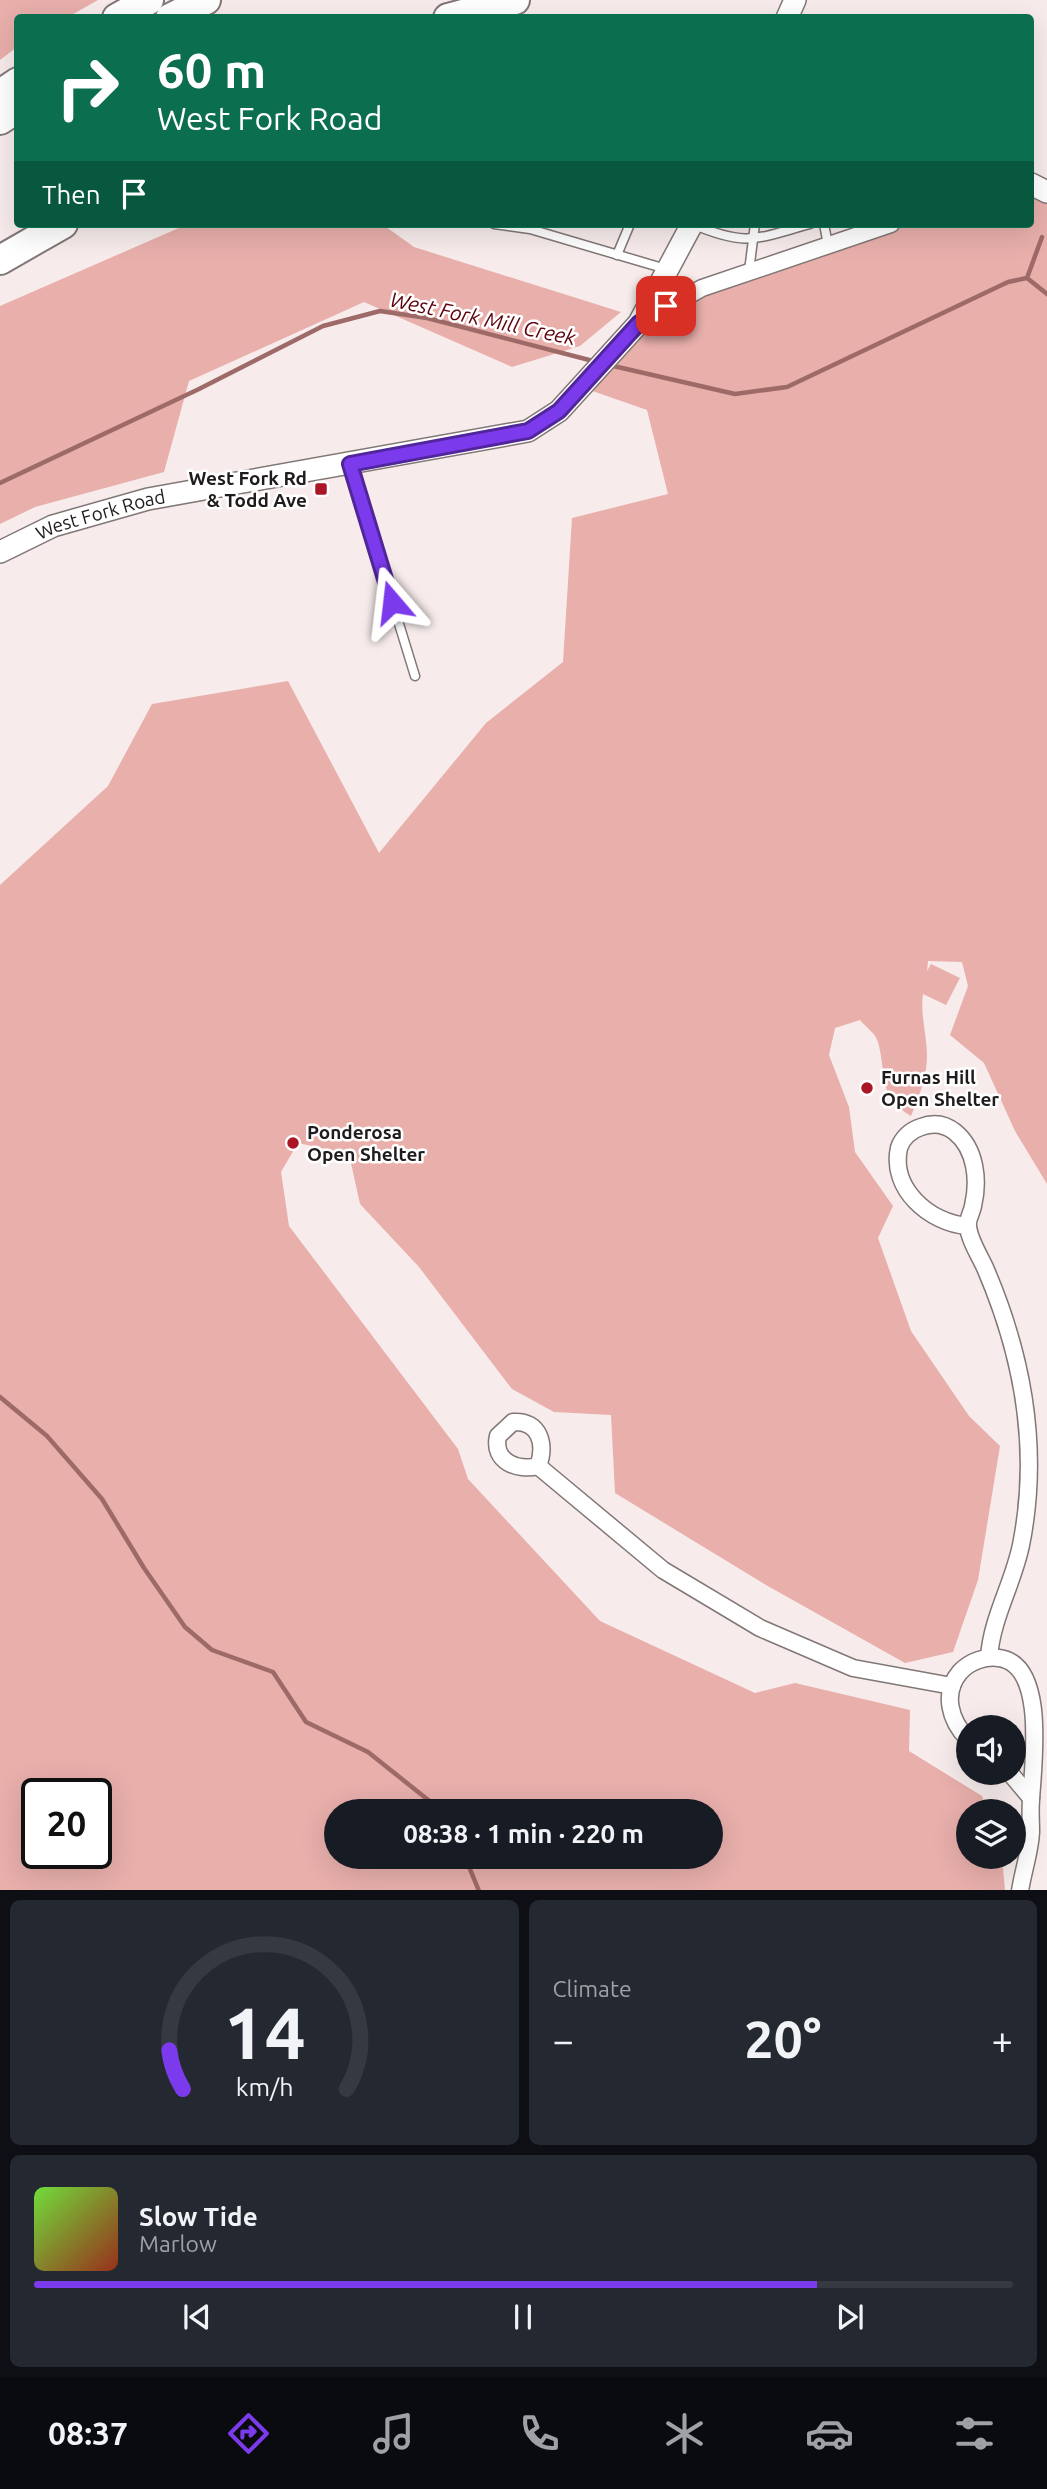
<!DOCTYPE html>
<meta charset="utf-8">
<style>
:root{--surface:#171b24;--page:#242831;--text:#f1f3f6;--muted:#9ea1a6;--line:#363941;--accent:#7c3aed}
body{margin:0;font-family:Ubuntu,sans-serif;background:var(--page);color:var(--text);height:100vh;display:flex;flex-direction:column;font-size:26px;white-space:nowrap}
*{box-sizing:border-box;margin:0}
p{font-size:23px;color:var(--muted)}
.icon{flex:none;width:38px;height:38px;fill:none;stroke:currentColor;stroke-width:2;stroke-linecap:round;stroke-linejoin:round}
.map{position:relative;height:1890px;overflow:hidden}
.drawer{display:flex;flex-direction:column;gap:10px;padding:10px;background:#0d0f14;flex:1}
.drawer>*{flex:none}
.top-card{position:absolute;left:14px;top:14px;width:1020px;height:214px;border-radius:7px;box-shadow:0 7px 28px #0002;background:#0b6e4f;color:#fff;overflow:hidden}
.fabs{position:absolute;left:956px;top:1715px;display:grid;gap:14px}
.fabs a{display:grid;place-items:center;width:70px;height:70px;border-radius:50%;background:var(--surface);box-shadow:0 7px 28px #0002;font-size:35px}
.speed{position:absolute;left:21px;top:1778px;display:flex;gap:14px;font-size:35px;font-weight:700;text-align:center}
.speed>*{display:grid;place-content:center;width:91px;height:91px;border-radius:50%;background:var(--surface);box-shadow:0 7px 28px #0002;line-height:1}
.speed .limit{border:4px solid #111;border-radius:10px;background:#fff;color:#111}
.pin{position:absolute;display:grid;place-items:center;width:60px;height:60px;color:#fff;margin:-30px;border-radius:14px;box-shadow:0 4px 10px #0006}
.me{position:absolute;width:77px;margin:-38px;rotate:343deg;stroke-linejoin:round;filter:drop-shadow(0 0 5px #0008)}
.turn{display:flex;align-items:center;gap:24px;height:147px;padding:0 28px;font-size:32px}
.turn .icon{width:91px;height:91px;stroke-width:2.5}
.turn b{display:block;font-size:49px;line-height:60px}
.then{display:flex;align-items:center;height:66px;padding:0 28px;background:#0003;gap:14px;font-size:26px}
.big{font-size:52px;font-weight:700;line-height:1.1}
.drawer .card{flex:1;display:flex;flex-direction:column;justify-content:center;gap:10px;min-width:0;padding:0 24px;border-radius:10px;background:var(--page)}
.drawer .dial{align-items:center;gap:0}
.dial svg{height:182px;overflow:visible;fill:none;stroke:var(--line);stroke-width:7;stroke-linecap:round;text-anchor:middle}
.dial text{fill:var(--text);stroke:none}
.song{display:flex;align-items:center;gap:21px}
.cover{width:84px;height:84px;border-radius:10px;background:linear-gradient(135deg,hsl(100 70% 55%),hsl(10 70% 35%))}
.played{height:7px;border-radius:4px;background:linear-gradient(90deg,var(--accent) 80%,var(--line) 80%)}
.keys{display:flex;justify-content:space-around;direction:ltr}
.heat{display:flex;justify-content:space-between;align-items:center;font-size:38px;direction:ltr}
.drawer .tiles{flex:1;display:grid;gap:10px;grid-template-columns:1fr 1fr}
.card:last-child{grid-column:span 2}
.trip{position:absolute;left:324px;top:1799px;width:399px;height:70px;border-radius:35px;background:var(--surface);box-shadow:0 7px 28px #0002;font-weight:700;line-height:70px;text-align:center}
.tabs{display:flex;height:112px;justify-content:space-around;align-items:center;background:#090b0e;color:var(--muted)}
.tabs .icon{width:49px;height:49px}
.tabs .current{color:var(--accent)}
.tabs b{font-size:32px;color:var(--text)}
.map>svg:first-child{display:block}
</style>
<div class="map">
<svg width="1047" height="1891" viewBox="0 0 1047 1891">
<rect width="100%" height="100%" fill="#f7eceb"/>
<!-- green -->
<g fill="#e8afab" fill-rule="evenodd">
<path d="M0 0H98L68 17 18 18 17 47 0 60Z"/>
<path d="M1031 184 1047 192V1184L1015 1131 984 1063 950 1035 968 986 962 962 928 961 927 971 931 964 960 978 946 1005 923 994C920 1015 927 1035 927 1056 927 1076 919 1097 911 1116 877 1096 887 1075 878 1042 876 1034 866 1027 860 1020L835 1028 829 1055 849 1107 855 1152 893 1206 878 1238 911 1331 969 1416 1000 1446 978 1580 953 1652 905 1663 766 1585 615 1493 611 1415 554 1412 512 1389 419 1267 360 1204 349 1154 298 1143 281 1172 289 1226 458 1449 468 1479 600 1621 755 1693 795 1683 910 1710 909 1751 982 1796 987 1811H968V1857H1002L1005 1890 0 1891V885L108 786 152 704 288 681 379 853 486 723 563 662 572 518 668 494 647 410 581 387 665 306 891 224H1031ZM37 1794H96V1853H37ZM336 1811H710V1857H336Z"/>
<path d="M188 224H382L414 247 621 312 580 346 512 367 364 302 189 381 164 472 35 507 0 524V306Z"/>
</g>
<g fill="none" stroke-linecap="round" stroke-linejoin="round">
<!-- stream -->
<g stroke="#9e6a67" stroke-width="4.5">
<path d="M1027 278 1042 237"/>
<path d="M609 365 735 394 787 387 1008 282 1027 278 1047 294"/>
<path d="M0 483 199 389 323 326 380 311 427 318 597 362"/>
<path d="M0 1397 47 1436 102 1499 144 1568 185 1627 212 1650 273 1672 306 1722 368 1752 442 1811"/>
<path d="M465 1857 479 1891"/>
</g>
<defs>
<g id="lane">
<path d="M494 224 530 229 666 269"/>
<path d="M692 224C747 247 755 239 810 224"/>
<path d="M824 224 828 245"/>
<path d="M617 255 630 224"/>
<path d="M749 271 755 224"/>
<path d="M350 464 415 676"/>
</g>
<g id="street">
<path d="M641 322 702 288 891 224"/>
<path d="M967 1226C930 1223 890 1189 899 1148 902 1138 911 1130 921 1127 934 1122 945 1124 955 1132 976 1149 979 1181 973 1206 972 1212 967 1220 968 1226 969 1240 981 1258 986 1270 1024 1359 1040 1450 1021 1545 1013 1584 992 1617 989 1657"/>
<path d="M513 1422C540 1420 546 1445 538 1466 518 1471 492 1462 498 1436Z"/>
<path d="M538 1466 663 1570 760 1628 853 1668 952 1686"/>
<path d="M968 1739C950 1721 942 1693 960 1672 970 1661 986 1656 999 1658 1047 1664 1033 1764 1031 1800 1030 1811 1031 1822 1031 1832 1030 1852 1023 1871 1020 1891"/>
<path d="M1010 1773 1031 1798"/>
</g>
<g id="secondary">
<path d="M787 18 795 0"/>
<path d="M1031 184 1047 192"/>
<path id="s1" d="M0 552 53 526 148 499 528 431 559 411 639 323 692 224"/>
</g>
<g id="highway">
<path d="M117 18 149 0"/>
<path d="M170 18 206 0"/>
<path d="M448 18 515 0"/>
<path d="M0 94 18 82"/>
<path d="M0 120 18 108"/>
<path d="M0 260 63 224"/>
</g>
</defs>
<!-- lane casing -->
<use href="#lane" stroke="#817776" stroke-width="11"/>
<!-- street casing -->
<use href="#street" stroke="#817776" stroke-width="19"/>
<!-- secondary casing -->
<use href="#secondary" stroke="#817776" stroke-width="24"/>
<!-- highway casing -->
<use href="#highway" stroke="#817776" stroke-width="32"/>
<!-- lane -->
<use href="#lane" stroke="#fff" stroke-width="8"/>
<!-- street -->
<use href="#street" stroke="#fff" stroke-width="16"/>
<!-- secondary -->
<use href="#secondary" stroke="#fff" stroke-width="21"/>
<!-- highway -->
<use href="#highway" stroke="#fff" stroke-width="28"/>
</g>
<g fill="none" stroke-linecap="round" stroke-linejoin="round">
<defs>
<path id="route" d="M392 602 350 464 528 431 559 411 639 323 666 306"/>
</defs>
<!-- route casing -->
<use href="#route" stroke="#51269a" stroke-width="18"/>
<!-- route -->
<use href="#route" stroke="#7c3aed" stroke-width="12"/>
</g>
<!-- markers -->
<g fill="#ab1627" stroke="#fff" stroke-width="2.5">
<rect x="314" y="482" width="14" height="14" rx="3.5"/>
<circle cx="867" cy="1088" r="7"/>
<circle cx="293" cy="1143" r="7"/>
</g>
<g text-anchor="middle" stroke-width="5" stroke-linejoin="round" paint-order="stroke">
<!-- poi labels -->
<g font-size="19" font-weight="bold" fill="#201c1c" stroke="#fff" text-anchor="start">
<text x="307" y="485" text-anchor="end">West Fork Rd<tspan x="307" dy="22">&amp; Todd Ave</tspan></text>
<text x="881" y="1084">Furnas Hill<tspan x="881" dy="22">Open Shelter</tspan></text>
<text x="307" y="1139">Ponderosa<tspan x="307" dy="22">Open Shelter</tspan></text>
</g>
<!-- street labels -->
<g font-size="19" fill="#201c1c" stroke="#fff">
<text dy="7" stroke="none"><textPath href="#s1" startOffset="108">West Fork Road</textPath></text>
</g>
<!-- water labels -->
<g font-size="21" font-style="italic" fill="#5e030e" stroke="#fff">
<text transform="translate(483 319) rotate(12)" y="7">West Fork Mill Creek</text>
</g>
</g>
</svg>
<div class="fabs">
<a><svg class="icon" aria-label="sound" viewBox="0 0 24 24"><path d="M4 9h4l5-4v14l-5-4H4zM17 9q2 3 0 6"/></svg></a>
<a><svg class="icon" aria-label="layers" viewBox="0 0 24 24"><path d="M12 4l9 5-9 5-9-5zM3 14l9 5 9-5"/></svg></a>
</div>
<div class="speed"><div class="limit">20</div></div>
<div class="pin" style="left:666px;top:306px;background:#d93025"><svg class="icon" aria-label="arrive" viewBox="0 0 24 24"><path d="M6 21V4h12l-3 4 3 4H6"/></svg></div>
<svg class="me" style="left:392px;top:602px" viewBox="-20 -20 40 40"><path d="M0-17L14 15 0 8-14 15z" fill="#7c3aed" stroke="#fff" stroke-width="4"/></svg>
<div class="trip">08:38 · 1 min · 220 m</div>
<div class="top-card">
<div class="turn"><svg class="icon" aria-label="right" viewBox="0 0 24 24"><path d="M7 20v-9h11M14 6l5 5-5 5"/></svg><div><b>60 m</b>West Fork Road</div></div>
<div class="then">Then<svg class="icon" aria-label="arrive" viewBox="0 0 24 24"><path d="M6 21V4h12l-3 4 3 4H6"/></svg></div>
</div>
</div>
<section class="drawer">
<div class="tiles">
<div class="card dial"><svg viewBox="0 0 100 80">
<path d="M14 69A42 42 0 1 1 86 69"/>
<path d="M14 69A42 42 0 0 1 8 52" stroke="#7c3aed"/>
<text x="50" y="56" font-size="32" font-weight="700">14</text>
<text x="50" y="72" font-size="11">km/h</text>
</svg></div>
<div class="card"><p>Climate</p>
<div class="heat"><a>−</a><b class="big">20°</b><a>+</a></div>
</div>
<div class="card">
<div class="song"><i class="cover"></i><div><b>Slow Tide</b><p>Marlow</p></div></div>
<div class="played"></div>
<div class="keys"><svg class="icon" aria-label="previous" viewBox="0 0 24 24"><path d="M18 5L8 12l10 7zM5 5v14"/></svg><svg class="icon" aria-label="pause" viewBox="0 0 24 24"><path d="M8 5v14M16 5v14"/></svg><svg class="icon" aria-label="next" viewBox="0 0 24 24"><path d="M6 5l10 7-10 7zM19 5v14"/></svg></div>
</div>
</div>
</section>
<nav class="tabs">
<b>08:37</b>
<svg class="icon current" aria-label="directions" viewBox="0 0 24 24"><path d="M12 3l9 9-9 9-9-9zM9 14v-3h6M13 9l2 2-2 2"/></svg>
<svg class="icon" aria-label="music" viewBox="0 0 24 24"><path d="M9 18V5l10-2v13"/><circle cx="6" cy="18" r="3"/><circle cx="16" cy="16" r="3"/></svg>
<svg class="icon" aria-label="phone" viewBox="0 0 24 24"><path d="M5 4h4l2 5-3 2q2 4 5 5l2-3 5 2v4C11 20 4 13 5 4z"/></svg>
<svg class="icon" aria-label="climate" viewBox="0 0 24 24"><path d="M12 3v18M4 7l16 10M4 17L20 7"/></svg>
<svg class="icon" aria-label="car" viewBox="0 0 24 24"><path d="M5 17H2v-5l4-1 3-4h7l3 4 3 1v5h-3M9 17h6M6 11h13"/><circle cx="7" cy="17" r="2"/><circle cx="17" cy="17" r="2"/></svg>
<svg class="icon" aria-label="filters" viewBox="0 0 24 24"><path d="M4 7h16M4 17h16"/><circle cx="9" cy="7" r="2"/><circle cx="15" cy="17" r="2"/></svg>
</nav>
